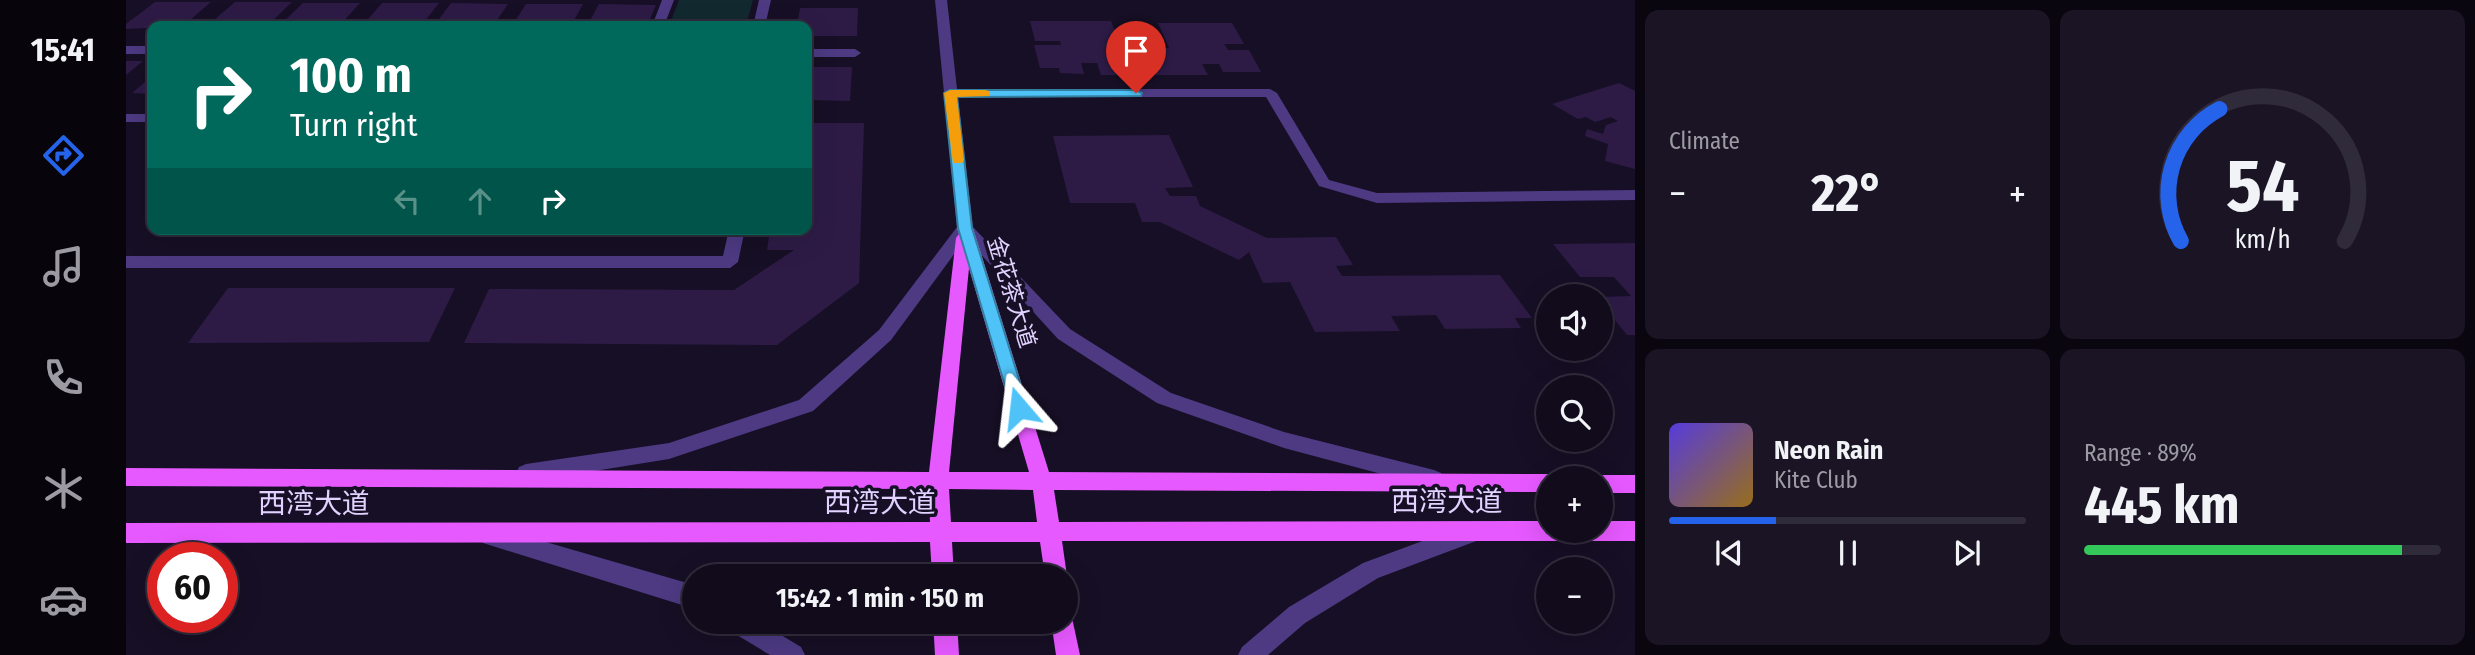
<!DOCTYPE html>
<meta charset="utf-8">
<style>
:root{--surface:#110b1c;--page:#1a1425;--text:#f1f3f6;--muted:#9c9ba3;--line:#302b3b;--accent:#2563eb}
body{margin:0;font-family:"Fira Sans Condensed","Noto Sans SC",sans-serif;background:var(--page);color:var(--text);height:100vh;display:flex;flex-direction:column;font-size:26px;white-space:nowrap}
*{box-sizing:border-box;margin:0}
p{font-size:23px;color:var(--muted)}
.icon{flex:none;width:38px;height:38px;fill:none;stroke:currentColor;stroke-width:2;stroke-linecap:round;stroke-linejoin:round}
.map{position:relative;flex:1;overflow:hidden}
.sheet{display:flex;flex-direction:column;gap:10px;padding:10px;background:#09060f;width:840px}
.sheet>*{flex:none}
.guide{position:absolute;left:21px;top:21px;width:665px;height:214px;border-radius:14px;box-shadow:0 7px 28px #0002,0 0 0 2px var(--line);background:#00695c;color:#fff;overflow:hidden}
.tools{position:absolute;left:1410px;top:284px;display:grid;gap:14px}
.tools a{display:grid;place-items:center;width:77px;height:77px;border-radius:50%;background:var(--surface);box-shadow:0 7px 28px #0002,0 0 0 2px var(--line);font-size:35px}
.speed{position:absolute;left:21px;top:542px;display:flex;gap:14px;font-size:35px;font-weight:700;text-align:center}
.speed>*{display:grid;place-content:center;width:91px;height:91px;border-radius:50%;background:var(--surface);box-shadow:0 7px 28px #0002,0 0 0 2px var(--line);line-height:1}
.speed .limit{border:10px solid #d22;background:#fff;color:#111}
.pin{position:absolute;display:grid;place-items:center;width:60px;height:60px;color:#fff;margin:-72px -30px;border-radius:50% 50% 50% 0;rotate:-45deg;box-shadow:0 0 7px #0007}
.pin .icon{rotate:45deg}
.me{position:absolute;width:77px;margin:-38px;rotate:343deg;stroke-linejoin:round;filter:drop-shadow(0 0 5px #0008)}
.turn{display:flex;align-items:center;gap:24px;height:147px;padding:0 28px;font-size:32px}
.turn .icon{width:91px;height:91px;stroke-width:2.5}
.turn b{display:block;font-size:49px;line-height:60px}
.lanes{display:flex;align-items:center;height:66px;padding:0 28px;background:#0003;justify-content:center;gap:35px;direction:ltr}
.lanes .off{opacity:.35}
.big{font-size:52px;font-weight:700;line-height:1.1}
.sheet .card{flex:1;display:flex;flex-direction:column;justify-content:center;gap:10px;min-width:0;padding:0 24px;border-radius:14px;background:var(--page)}
.sheet .dial{align-items:center;gap:0}
.dial svg{height:182px;overflow:visible;fill:none;stroke:var(--line);stroke-width:7;stroke-linecap:round;text-anchor:middle}
.dial text{fill:var(--text);stroke:none}
.song{display:flex;align-items:center;gap:21px}
.cover{width:84px;height:84px;border-radius:10px;background:linear-gradient(135deg,hsl(250 70% 55%),hsl(40 70% 35%))}
.played{height:7px;border-radius:4px;background:linear-gradient(90deg,var(--accent) 30%,var(--line) 30%)}
.keys{display:flex;justify-content:space-around;direction:ltr}
.heat{display:flex;justify-content:space-between;align-items:center;font-size:38px;direction:ltr}
.charge{height:10px;border-radius:5px;background:linear-gradient(90deg,#34c759 89%,var(--line) 0)}
.sheet .tiles{flex:1;display:grid;gap:10px;grid-template-columns:repeat(2,1fr)}
.trip{position:absolute;left:556px;top:564px;width:396px;height:70px;border-radius:35px;background:var(--surface);box-shadow:0 7px 28px #0002,0 0 0 2px var(--line);font-weight:700;line-height:70px;text-align:center}
main{display:flex;flex:1;min-height:0}
.tab-bar{display:flex;flex-direction:column;width:126px;justify-content:space-around;align-items:center;background:#07040b;color:var(--muted)}
.tab-bar .icon{width:49px;height:49px}
.tab-bar .selected{color:var(--accent)}
.tab-bar b{font-size:32px;color:var(--text)}
.map>svg:first-child{display:block}
</style>
<main>
<nav class="tab-bar">
<b>15:41</b>
<svg class="icon selected" aria-label="directions" viewBox="0 0 24 24"><path d="M12 3l9 9-9 9-9-9zM9 14v-3h6M13 9l2 2-2 2"/></svg>
<svg class="icon" aria-label="music" viewBox="0 0 24 24"><path d="M9 18V5l10-2v13"/><circle cx="6" cy="18" r="3"/><circle cx="16" cy="16" r="3"/></svg>
<svg class="icon" aria-label="phone" viewBox="0 0 24 24"><path d="M5 4h4l2 5-3 2q2 4 5 5l2-3 5 2v4C11 20 4 13 5 4z"/></svg>
<svg class="icon" aria-label="climate" viewBox="0 0 24 24"><path d="M12 3v18M4 7l16 10M4 17L20 7"/></svg>
<svg class="icon" aria-label="car" viewBox="0 0 24 24"><path d="M5 17H2v-5l4-1 3-4h7l3 4 3 1v5h-3M9 17h6M6 11h13"/><circle cx="7" cy="17" r="2"/><circle cx="17" cy="17" r="2"/></svg>
</nav>
<div class="map">
<svg width="1509" height="655" viewBox="0 0 1509 655">
<rect width="100%" height="100%" fill="#170f25"/>
<!-- green -->
<path fill="#12292f" d="M553 0H627L620 26H543Z"/>
<!-- building -->
<g fill="#2d1b46">
<path d="M29 2H85L57 26 0 29V24Z"/>
<path d="M109 2H166L141 26H81Z"/>
<path d="M177 3H234L213 26H153Z"/>
<path d="M256 3H313L295 26H236Z"/>
<path d="M325 3 382 4 367 26H308Z"/>
<path d="M400 4H457L445 26H386Z"/>
<path d="M473 4 530 5 521 26H461Z"/>
<path d="M674 8H732L731 36H681V26H671Z"/>
<path d="M904 21H985L995 48H1043L1032 23H1106L1118 44H1098L1102 50H1123L1135 72H1097L1093 64H1076L1082 75H975L971 63H955L958 74 934 73 933 68H914L908 45H935L934 41H909Z"/>
<path d="M0 61H17L0 75Z"/>
<path d="M681 67H726L724 101 681 100Z"/>
<path d="M26 76V94L6 93Z"/>
<path d="M1493 83 1509 91V169L1479 161 1482 144 1459 136 1461 129 1477 134 1480 125 1492 121 1485 117 1469 122 1460 117 1452 119 1426 104Z"/>
<path d="M681 123H738L733 283 651 345 338 343 363 289 608 290 668 250H641L644 229H681Z"/>
<path d="M1043 135 1067 187 1039 188 1044 196H1070L1074 206 1141 238 1210 237 1227 265 1210 266 1216 276 1374 275 1406 318H1389L1395 328 1319 329 1310 315 1265 316 1274 331 1189 332 1164 282 1137 283 1123 252 1113 260 1034 222H1016L1009 203H944L927 136Z"/>
<path d="M1509 243V335H1501L1475 303V297L1505 296 1488 277H1454L1427 244Z"/>
<path d="M102 288H329L303 342 62 343Z"/>
</g>
<g fill="none" stroke-linecap="round" stroke-linejoin="round">
<!-- minor -->
<g fill="#4d3a83" fill-rule="evenodd">
<path d="M536 0H548L538 26H526Z"/>
<path d="M633 0H645L639 26H627Z"/>
<path d="M809 0H821L831 89H1144L1151 93 1203 180 1251 193 1509 190V200L1251 203 1193 186 1140 97H832L847 227 944 329 1045 393 1158 432 1308 470 1315 473 1318 479 1315 485 1308 488 1158 448 1031 403 932 339 840 238 765 340 687 411 543 459 400 482 393 479 390 473 393 467 400 464 543 443 673 400 753 330 831 227Z"/>
<rect x="0" y="46" width="26" height="8"/>
<path d="M681 49H729L735 53 729 57H681Z"/>
<rect x="0" y="114" width="26" height="8"/>
<path d="M603 229H619L612 262 604 268H0V256H597Z"/>
<path d="M1345 523 1353 526 1356 533 1353 540 1252 578 1179 623 1142 655H1112L1116 647 1163 607 1237 563Z"/>
<path d="M365 526 568 585 569 609 357 543 354 536 357 529Z"/>
<path d="M598 621H632L675 647 679 655H644L601 629Z"/>
</g>
<!-- major -->
<g fill="#e659ff" fill-rule="evenodd">
<path d="M839 223 847 228 923 472 1423 474 1431 478H1423V492L928 490 933 522 1423 521V530H1475V521H1509V541H936L941 576 940 579V576H919L914 542H826L828 576H806L804 542 0 543V523L804 522 802 489 0 486V468L803 472 830 238 833 234 831 228ZM843 268 903 472H823ZM823 489 907 490 911 522H825Z"/>
<path d="M1475 475H1509V493H1475V478H1468Z"/>
<path d="M940 611 945 613 954 655H930L925 621H940Z"/>
<path d="M807 621H831L833 655H809Z"/>
</g>
</g>
<!-- route -->
<path fill="#4fc3f7" stroke="#337fa1" stroke-width="2" d="M1010 90 1016 93 1015 96 831 97 846 228 902 408 900 413H887L832 228 818 93 824 90Z"/>
<!-- slow -->
<path fill="#f59e0b" d="M859 90 863 91V96L831 97 838 160 836 163H827L818 93 824 90Z"/>
<g text-anchor="middle" stroke-width="7" stroke-linejoin="round" paint-order="stroke">
<!-- street labels -->
<g font-size="23" fill="#e1d2ff" stroke="#170f25">
<text transform="translate(886 292) rotate(73)" y="8">金花茶大道</text>
</g>
<!-- near-street labels -->
<g font-size="28" fill="#e1d2ff" stroke="#170f25">
<text x="1321" y="511">西湾大道</text>
<text x="754" y="512">西湾大道</text>
<text x="188" y="513">西湾大道</text>
</g>
</g>
</svg>
<div class="tools">
<a><svg class="icon" aria-label="sound" viewBox="0 0 24 24"><path d="M4 9h4l5-4v14l-5-4H4zM17 9q2 3 0 6"/></svg></a>
<a><svg class="icon" aria-label="search" viewBox="0 0 24 24"><circle cx="10" cy="10" r="6"/><path d="M15 15l6 6"/></svg></a>
<a>+</a>
<a>−</a>
</div>
<div class="speed"><div class="limit">60</div></div>
<div class="pin" style="left:1010px;top:93px;background:#d93025"><svg class="icon" aria-label="arrive" viewBox="0 0 24 24"><path d="M6 21V4h12l-3 4 3 4H6"/></svg></div>
<svg class="me" style="left:893px;top:408px" viewBox="-20 -20 40 40"><path d="M0-17L14 15 0 8-14 15z" fill="#4fc3f7" stroke="#fff" stroke-width="4"/></svg>
<div class="trip">15:42 · 1 min · 150 m</div>
<div class="guide">
<div class="turn"><svg class="icon" aria-label="right" viewBox="0 0 24 24"><path d="M7 20v-9h11M14 6l5 5-5 5"/></svg><div><b>100 m</b>Turn right</div></div>
<div class="lanes"><svg class="icon off" aria-label="left" viewBox="0 0 24 24"><path d="M17 20v-9H6M10 6l-5 5 5 5"/></svg><svg class="icon off" aria-label="ahead" viewBox="0 0 24 24"><path d="M12 20V5M6 11l6-6 6 6"/></svg><svg class="icon" aria-label="right" viewBox="0 0 24 24"><path d="M7 20v-9h11M14 6l5 5-5 5"/></svg></div>
</div>
</div>
<section class="sheet">
<div class="tiles">
<div class="card"><p>Climate</p>
<div class="heat"><a>−</a><b class="big">22°</b><a>+</a></div>
</div>
<div class="card dial"><svg viewBox="0 0 100 80">
<path d="M14 69A42 42 0 1 1 86 69"/>
<path d="M14 69A42 42 0 0 1 31 11" stroke="#2563eb"/>
<text x="50" y="56" font-size="32" font-weight="700">54</text>
<text x="50" y="72" font-size="11">km/h</text>
</svg></div>
<div class="card">
<div class="song"><i class="cover"></i><div><b>Neon Rain</b><p>Kite Club</p></div></div>
<div class="played"></div>
<div class="keys"><svg class="icon" aria-label="previous" viewBox="0 0 24 24"><path d="M18 5L8 12l10 7zM5 5v14"/></svg><svg class="icon" aria-label="pause" viewBox="0 0 24 24"><path d="M8 5v14M16 5v14"/></svg><svg class="icon" aria-label="next" viewBox="0 0 24 24"><path d="M6 5l10 7-10 7zM19 5v14"/></svg></div>
</div>
<div class="card"><p>Range · 89%</p><b class="big">445 km</b><div class="charge"></div></div>
</div>
</section>
</main>
